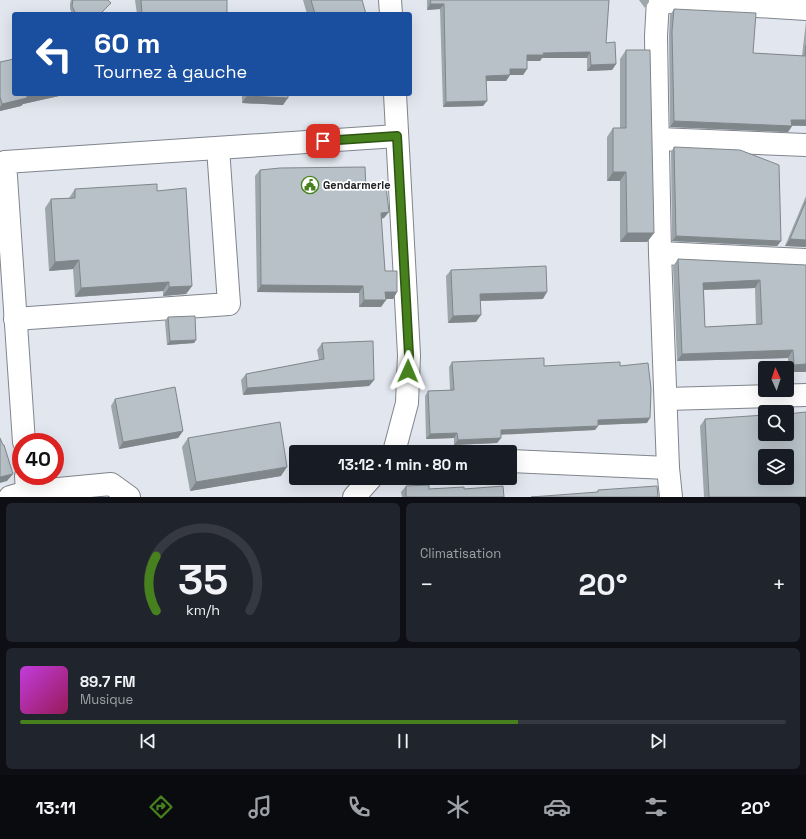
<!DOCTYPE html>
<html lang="fr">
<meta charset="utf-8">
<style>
:root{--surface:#171b24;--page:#20242c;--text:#f1f3f6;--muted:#9ea1a6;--line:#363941;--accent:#46811d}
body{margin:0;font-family:"Space Grotesk",sans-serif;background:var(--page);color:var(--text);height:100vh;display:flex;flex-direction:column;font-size:15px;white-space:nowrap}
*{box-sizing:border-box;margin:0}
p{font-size:13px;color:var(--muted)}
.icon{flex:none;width:22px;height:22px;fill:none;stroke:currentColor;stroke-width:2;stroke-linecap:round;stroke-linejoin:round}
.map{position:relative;height:497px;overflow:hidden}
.details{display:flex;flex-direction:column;gap:6px;padding:6px;background:#0d0f14;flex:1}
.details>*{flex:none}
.hud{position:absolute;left:12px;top:12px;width:400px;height:84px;border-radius:4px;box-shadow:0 4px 16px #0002;background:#1a4fa0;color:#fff;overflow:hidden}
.needle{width:26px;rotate:357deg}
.controls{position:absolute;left:758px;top:361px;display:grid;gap:8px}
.controls a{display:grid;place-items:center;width:36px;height:36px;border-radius:4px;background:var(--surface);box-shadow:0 4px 16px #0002;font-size:20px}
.speed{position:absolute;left:12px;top:433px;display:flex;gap:8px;font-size:20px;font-weight:700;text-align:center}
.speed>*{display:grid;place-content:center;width:52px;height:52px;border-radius:50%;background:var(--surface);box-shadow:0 4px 16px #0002;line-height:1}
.speed .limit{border:6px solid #d22;background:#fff;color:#111}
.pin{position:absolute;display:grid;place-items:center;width:34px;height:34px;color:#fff;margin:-17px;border-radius:8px;box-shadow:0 2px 6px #0006}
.me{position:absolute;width:44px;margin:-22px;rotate:1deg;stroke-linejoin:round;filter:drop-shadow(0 0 3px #0008)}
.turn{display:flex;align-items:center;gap:14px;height:84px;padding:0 16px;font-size:18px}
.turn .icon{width:52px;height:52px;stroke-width:2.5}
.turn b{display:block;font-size:28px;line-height:34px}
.big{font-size:30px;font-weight:700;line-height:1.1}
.details .tile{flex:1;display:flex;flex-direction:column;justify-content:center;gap:6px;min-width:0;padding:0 14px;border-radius:6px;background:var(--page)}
.details .dial{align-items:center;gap:0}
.dial svg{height:104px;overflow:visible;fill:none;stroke:var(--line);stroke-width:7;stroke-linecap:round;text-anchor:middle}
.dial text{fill:var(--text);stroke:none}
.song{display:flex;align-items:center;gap:12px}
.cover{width:48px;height:48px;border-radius:6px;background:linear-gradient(135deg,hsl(290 70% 55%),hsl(330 70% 35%))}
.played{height:4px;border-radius:2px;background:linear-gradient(90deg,var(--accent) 65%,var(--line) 65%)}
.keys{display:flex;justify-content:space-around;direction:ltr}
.heat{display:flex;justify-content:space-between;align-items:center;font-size:22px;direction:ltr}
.details .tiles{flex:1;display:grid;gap:6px;grid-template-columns:1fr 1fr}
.tile:last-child{grid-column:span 2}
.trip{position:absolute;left:289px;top:445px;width:228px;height:40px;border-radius:4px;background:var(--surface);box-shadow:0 4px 16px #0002;font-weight:700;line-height:40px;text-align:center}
.menu{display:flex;height:64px;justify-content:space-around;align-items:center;background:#090b0e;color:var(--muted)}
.menu .icon{width:28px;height:28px}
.menu .on{color:var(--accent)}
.menu b{font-size:18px;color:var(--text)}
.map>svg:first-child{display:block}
</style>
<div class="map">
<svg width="806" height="497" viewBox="0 0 806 497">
<rect width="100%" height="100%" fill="#e1e6ef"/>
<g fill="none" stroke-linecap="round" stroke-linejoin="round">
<defs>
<g id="minor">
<path d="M658 0 656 36 657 98 660 253 668 468 671 497"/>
<path d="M665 0V2L707 3 806 9"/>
<path d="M658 139 806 145"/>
<path d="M660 253 806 260"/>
<path d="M15 319 229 304 218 148"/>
<path d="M666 399 806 395"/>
<path d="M24 442 5 162 397 136"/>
<path d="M510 461 668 468"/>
<path d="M26 476 27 492"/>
</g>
<g id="tertiary">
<path d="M390 0 391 14"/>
<path d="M394 452 407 403 409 355 395 94"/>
<path d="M10 497 27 492 111 484 129 497"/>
<path d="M354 497 371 478"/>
</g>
</defs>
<!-- minor casing -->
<use href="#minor" stroke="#80858d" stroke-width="24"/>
<!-- tertiary casing -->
<use href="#tertiary" stroke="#80858d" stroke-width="24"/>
<!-- minor -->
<use href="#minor" stroke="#fff" stroke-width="22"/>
<!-- tertiary -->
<use href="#tertiary" stroke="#fff" stroke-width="22"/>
</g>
<!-- wall -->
<g fill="#9da6ab" fill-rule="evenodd">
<path d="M71 0H108L111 3 108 6 101 14H72L70 9V3Z"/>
<path d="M135 0H227V14H137Z"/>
<path d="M303 0H362L366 14H307Z"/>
<path d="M427 0H609L606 43 616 64 612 70 587 71V58H542L540 61H527V69L523 75H510L506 81H486L483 106 443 107 440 9 427 10Z"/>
<path d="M639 0H649V2L645 8Z"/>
<path d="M674 9 753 53 802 56 806 21V126H792L788 132 670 127 669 36 670 15Z"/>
<path d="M626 50 654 233 647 242H620V181H607V137L613 128H620V59Z"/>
<path d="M0 62 59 96 23 104 21 106 0 111Z"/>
<path d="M242 94H288L283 105 242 103Z"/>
<path d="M674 147 781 241 777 246 672 241 671 152Z"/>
<path d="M260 170 366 190 384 218 381 219 385 271 397 292 393 299H386L381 307H359V293L257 292 255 176Z"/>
<path d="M75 189 157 191 192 286 186 294 163 296V291L75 297 73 269 49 271 45 208 51 199 69 198Z"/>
<path d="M806 196V247L785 246Z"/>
<path d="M678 259 806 265V372H788V358L677 361 673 266ZM755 288 756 324 705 327 704 290Z"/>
<path d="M451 270 543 299 480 301 476 322 448 323 446 276Z"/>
<path d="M168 317 196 340 194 343 167 345 165 321Z"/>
<path d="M322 343 374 380 369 386 243 395 241 380 246 374 319 360 317 350Z"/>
<path d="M452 362 544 366H620L647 423 598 425 595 430 501 434V438L497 443 454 445V438L426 439 425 396 428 391 450 390 449 367Z"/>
<path d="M115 399 183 431 178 438 119 449 111 406Z"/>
<path d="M705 419 806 497H704L700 426Z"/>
<path d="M188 438 281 476 190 491 182 447Z"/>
<path d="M406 486 429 489H464L504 497H402L401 492Z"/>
</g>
<!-- shaded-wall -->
<g fill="#80878b">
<path d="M430 4H444L440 9 427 10Z"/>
<path d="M590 52 587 58H542L540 61H523L527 55 543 53Z"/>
<path d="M616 64 612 70 587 71 591 65Z"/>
<path d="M510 69H527L523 75H506Z"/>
<path d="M510 75 506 81H482L486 76Z"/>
<path d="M36 94H60L59 96 23 104 21 106 0 111V107L2 104 27 96Z"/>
<path d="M247 96 288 98 283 105 242 103Z"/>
<path d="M487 101 483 106 443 107 446 102Z"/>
<path d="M791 120H806V126L787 125Z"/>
<path d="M674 121 792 126 788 132 670 127Z"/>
<path d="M613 172H626L620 181H607Z"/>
<path d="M389 212 384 218 376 219 381 213Z"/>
<path d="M627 233H654L647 242H620Z"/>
<path d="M676 236 781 241 777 246 672 241Z"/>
<path d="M790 239 806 240V247L785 246Z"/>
<path d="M79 260 73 269 49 271 55 262Z"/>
<path d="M760 280 755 288 698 290 703 283Z"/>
<path d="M169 282 163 291 75 297 81 288Z"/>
<path d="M261 285 363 286 359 293 257 292Z"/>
<path d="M192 286 186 294 163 296 169 287Z"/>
<path d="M385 292H397L393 299H381Z"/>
<path d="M547 292 543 299 475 301 480 294Z"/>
<path d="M364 300H386L381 307H359Z"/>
<path d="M481 315 476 322 448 323 453 316Z"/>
<path d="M196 340 194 343 167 345 170 341Z"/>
<path d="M793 350 788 358 677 361 682 354Z"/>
<path d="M806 364V372H788L794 365Z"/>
<path d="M374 380 369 386 243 395 247 388Z"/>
<path d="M650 418 647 423 595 425 598 420Z"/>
<path d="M598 426 595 430 497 435 501 430Z"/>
<path d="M183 431 178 438 119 449 123 442Z"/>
<path d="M457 433 454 438 426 439 430 434Z"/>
<path d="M501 438 497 443 454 445 458 440Z"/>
<path d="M287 467 281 476 190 491 196 482Z"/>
<path d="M13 474 7 481 0 483V477Z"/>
</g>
<!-- building -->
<g fill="#b7c1c7" stroke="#80878b" fill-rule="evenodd">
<path d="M73 0H108L111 3 100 14H77L75 12 72 6Z"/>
<path d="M141 0H227V14H142Z"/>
<path d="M311 0H362L366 14H315Z"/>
<path d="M431 0H609L606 43 615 42 616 64 591 65 590 52 543 53 544 55H527V69H510V75L486 76 487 101 446 102 444 4H430Z"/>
<path d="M674 9 756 13 753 53 805 56 806 45V120H791L792 126 674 121 672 31Z"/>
<path d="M626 50H650L654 233H627L626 172H613V128H626Z"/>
<path d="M14 59V94H36L27 96V98L2 104 0 97V62Z"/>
<path d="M247 94H288V98L247 96Z"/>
<path d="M674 147 740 150 779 165 781 241 676 236Z"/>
<path d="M365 167 366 190 386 187 389 212 381 213 385 271H397V292H385L386 300H364L363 286 261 285 260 170 280 168Z"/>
<path d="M157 184V191L186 188 192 286 169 287V282L81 288 79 260 55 262 51 199 75 198V189Z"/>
<path d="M806 201V240L790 239Z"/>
<path d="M678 259 806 265V364L794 365 793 350 682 354ZM760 280 762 324 705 327 703 283Z"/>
<path d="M546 266 547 292 480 294 481 315 453 316 451 270Z"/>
<path d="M195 316 196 340 170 341 168 317Z"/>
<path d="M373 341 374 380 247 388 246 374 324 359 322 343Z"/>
<path d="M544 358V366L620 362V366L648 363 651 389 650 418 598 420V426L501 430V438L458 440 457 433 430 434 428 391 454 390 452 362Z"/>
<path d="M175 387 183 431 123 442 115 399Z"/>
<path d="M806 412V497H709L705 419 765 415V434H787V414ZM765 456H787V478H765Z"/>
<path d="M280 422 287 467 196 482 188 438Z"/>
<path d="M0 438 3 445H4L13 474 0 477Z"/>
<path d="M429 485V489L464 487V489L503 486 504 497H406V486Z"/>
<path d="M657 486 658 497H531L598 492V490Z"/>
</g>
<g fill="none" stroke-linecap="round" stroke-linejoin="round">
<defs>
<path id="route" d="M323 141 397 136 409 355 408 371"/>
</defs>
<!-- route casing -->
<use href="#route" stroke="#2e5413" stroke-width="10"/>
<!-- route -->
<use href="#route" stroke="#46811d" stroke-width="7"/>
</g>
<!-- icons -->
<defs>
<symbol id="civic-ring" viewBox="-11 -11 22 22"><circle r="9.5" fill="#fff" stroke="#46811d" stroke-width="1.5"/><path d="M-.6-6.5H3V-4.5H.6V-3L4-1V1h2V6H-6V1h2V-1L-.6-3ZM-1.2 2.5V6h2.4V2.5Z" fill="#46811d"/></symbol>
</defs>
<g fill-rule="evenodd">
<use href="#civic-ring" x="300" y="175" width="20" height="20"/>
</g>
<g text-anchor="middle" stroke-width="3.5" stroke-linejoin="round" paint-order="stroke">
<!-- poi labels -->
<g font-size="11" font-weight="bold" fill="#212327" stroke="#fff" text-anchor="start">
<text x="323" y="189">Gendarmerie</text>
</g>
</g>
</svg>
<div class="controls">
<a><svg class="needle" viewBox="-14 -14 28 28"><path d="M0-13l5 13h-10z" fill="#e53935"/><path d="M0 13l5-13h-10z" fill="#9ea1a6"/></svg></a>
<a><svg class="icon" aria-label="search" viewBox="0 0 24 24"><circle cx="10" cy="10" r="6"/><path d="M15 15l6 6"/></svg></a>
<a><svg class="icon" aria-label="layers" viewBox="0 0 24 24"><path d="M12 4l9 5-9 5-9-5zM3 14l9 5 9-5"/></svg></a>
</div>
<div class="speed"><div class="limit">40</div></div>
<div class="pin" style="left:323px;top:141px;background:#d93025"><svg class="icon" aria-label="arrive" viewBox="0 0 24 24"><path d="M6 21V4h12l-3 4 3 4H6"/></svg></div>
<svg class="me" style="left:408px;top:371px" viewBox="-20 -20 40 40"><path d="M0-17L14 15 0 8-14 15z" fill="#46811d" stroke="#fff" stroke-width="4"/></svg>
<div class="trip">13:12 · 1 min · 80 m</div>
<div class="hud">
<div class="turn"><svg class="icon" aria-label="left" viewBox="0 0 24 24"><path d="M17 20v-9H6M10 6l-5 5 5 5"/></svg><div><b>60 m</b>Tournez à gauche</div></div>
</div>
</div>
<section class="details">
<div class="tiles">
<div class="tile dial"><svg viewBox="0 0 100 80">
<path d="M14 69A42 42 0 1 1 86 69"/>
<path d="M14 69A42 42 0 0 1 14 27" stroke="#46811d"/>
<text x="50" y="56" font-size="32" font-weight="700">35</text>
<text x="50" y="72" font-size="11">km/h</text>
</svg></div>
<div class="tile"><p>Climatisation</p>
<div class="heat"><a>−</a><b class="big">20°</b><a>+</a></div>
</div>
<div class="tile">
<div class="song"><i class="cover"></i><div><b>89.7 FM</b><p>Musique</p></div></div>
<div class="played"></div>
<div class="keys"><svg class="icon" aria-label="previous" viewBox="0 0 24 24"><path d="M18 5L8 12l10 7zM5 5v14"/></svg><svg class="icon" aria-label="pause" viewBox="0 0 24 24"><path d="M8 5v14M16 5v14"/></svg><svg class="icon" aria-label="next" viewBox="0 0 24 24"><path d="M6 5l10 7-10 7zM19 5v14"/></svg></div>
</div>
</div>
</section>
<nav class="menu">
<b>13:11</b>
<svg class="icon on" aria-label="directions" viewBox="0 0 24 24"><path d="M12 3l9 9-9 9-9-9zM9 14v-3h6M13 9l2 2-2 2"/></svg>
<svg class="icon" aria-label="music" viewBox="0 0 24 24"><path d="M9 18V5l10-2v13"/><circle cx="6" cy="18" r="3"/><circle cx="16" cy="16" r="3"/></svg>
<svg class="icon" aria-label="phone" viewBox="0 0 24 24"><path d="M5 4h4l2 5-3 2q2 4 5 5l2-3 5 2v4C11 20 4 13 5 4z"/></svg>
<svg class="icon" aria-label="climate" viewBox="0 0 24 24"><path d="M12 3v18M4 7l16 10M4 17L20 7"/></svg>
<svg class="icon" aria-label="car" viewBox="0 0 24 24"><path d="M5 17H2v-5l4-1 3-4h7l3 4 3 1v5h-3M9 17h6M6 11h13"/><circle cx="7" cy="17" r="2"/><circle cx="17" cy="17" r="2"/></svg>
<svg class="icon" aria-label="filters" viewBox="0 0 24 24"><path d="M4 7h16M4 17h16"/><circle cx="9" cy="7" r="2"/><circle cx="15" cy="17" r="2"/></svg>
<b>20°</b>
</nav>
